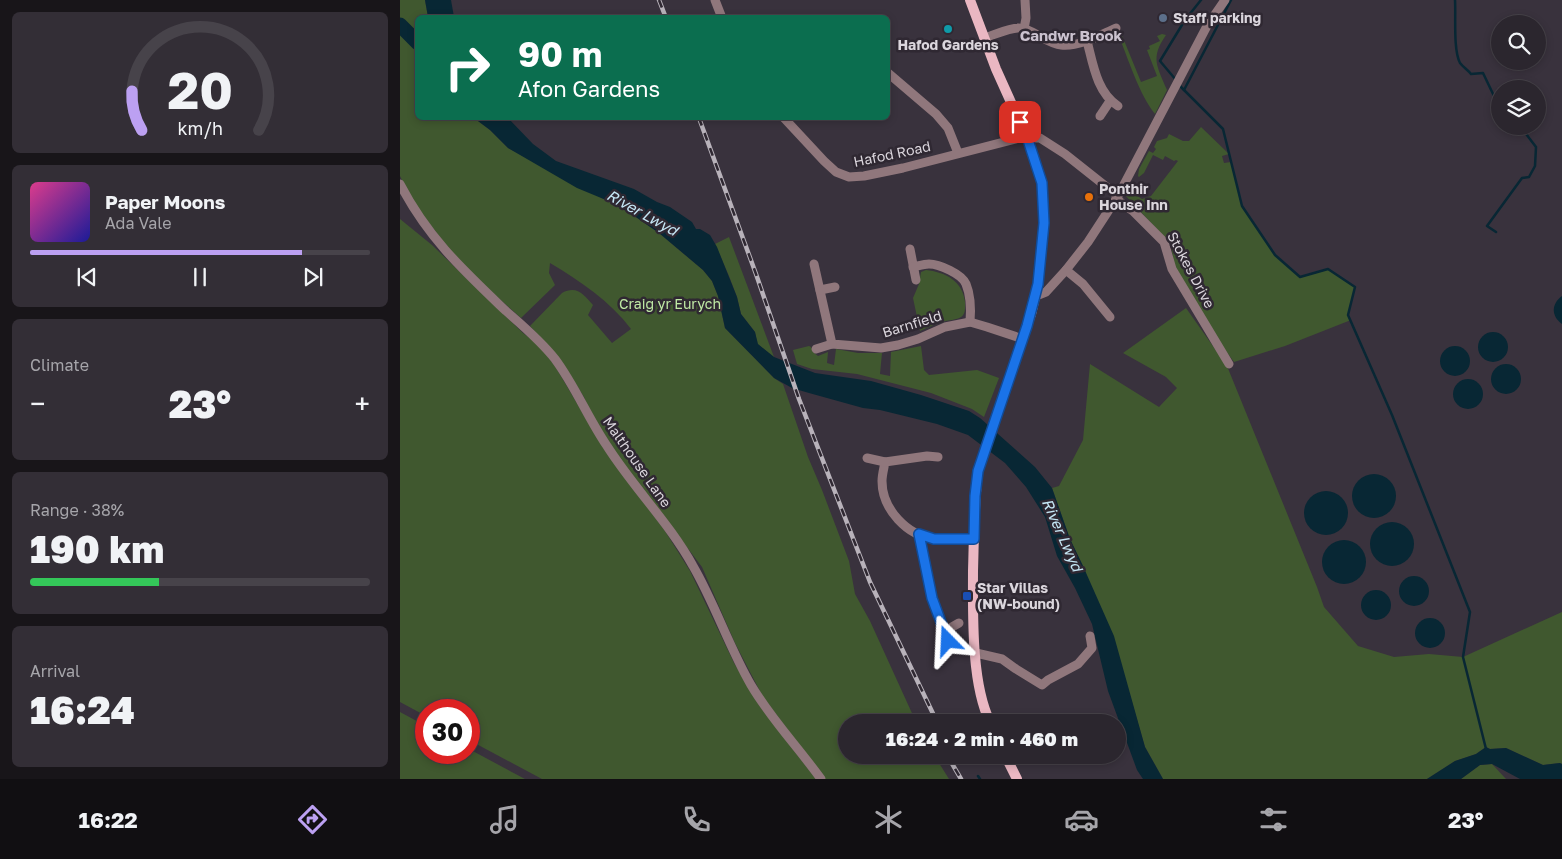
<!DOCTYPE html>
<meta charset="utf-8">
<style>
:root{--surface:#2b262e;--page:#332e36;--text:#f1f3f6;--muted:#a6a5aa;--line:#47434a;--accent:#bca0f2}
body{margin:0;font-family:"Golos Text",sans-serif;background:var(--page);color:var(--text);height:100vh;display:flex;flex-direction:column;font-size:19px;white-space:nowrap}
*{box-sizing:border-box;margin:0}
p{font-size:16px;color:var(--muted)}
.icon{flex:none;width:28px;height:28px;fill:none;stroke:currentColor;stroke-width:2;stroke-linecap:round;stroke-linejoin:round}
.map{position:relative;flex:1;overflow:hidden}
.panel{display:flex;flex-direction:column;gap:12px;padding:12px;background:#181519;width:400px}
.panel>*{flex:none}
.hud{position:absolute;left:15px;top:15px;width:475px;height:105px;border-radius:8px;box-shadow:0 2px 8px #0003,0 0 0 1px var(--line);background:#0b6e4f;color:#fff;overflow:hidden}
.buttons{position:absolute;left:1091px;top:15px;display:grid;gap:10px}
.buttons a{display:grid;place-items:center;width:55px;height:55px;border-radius:50%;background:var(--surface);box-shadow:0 2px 8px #0003,0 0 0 1px var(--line);font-size:25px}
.speed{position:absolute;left:15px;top:699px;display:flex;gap:10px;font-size:25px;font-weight:700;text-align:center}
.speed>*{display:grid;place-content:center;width:65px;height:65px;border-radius:50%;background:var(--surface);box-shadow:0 2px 8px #0003,0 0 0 1px var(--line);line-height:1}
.speed .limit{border:8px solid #d22;background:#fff;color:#111}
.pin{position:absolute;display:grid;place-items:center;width:42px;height:42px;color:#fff;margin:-21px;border-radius:10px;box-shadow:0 2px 8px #0006}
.me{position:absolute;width:55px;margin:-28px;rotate:339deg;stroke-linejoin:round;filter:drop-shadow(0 0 4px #0008)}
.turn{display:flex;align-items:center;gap:18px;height:105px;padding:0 20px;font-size:22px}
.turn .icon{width:65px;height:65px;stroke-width:2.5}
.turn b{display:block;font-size:35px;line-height:42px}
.big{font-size:38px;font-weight:800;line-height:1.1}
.panel .widget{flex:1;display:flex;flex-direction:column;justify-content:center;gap:8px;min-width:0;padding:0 18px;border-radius:8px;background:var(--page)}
.panel .dial{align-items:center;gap:0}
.dial svg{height:130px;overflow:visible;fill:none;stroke:var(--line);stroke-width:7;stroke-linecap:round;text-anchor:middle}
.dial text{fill:var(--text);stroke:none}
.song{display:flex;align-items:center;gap:15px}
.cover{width:60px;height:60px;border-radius:8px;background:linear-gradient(135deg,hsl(330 70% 55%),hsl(240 70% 35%))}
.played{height:5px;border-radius:2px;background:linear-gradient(90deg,var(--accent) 80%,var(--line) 80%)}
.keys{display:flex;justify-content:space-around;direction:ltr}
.heat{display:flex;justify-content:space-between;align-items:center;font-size:28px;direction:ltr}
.charge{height:8px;border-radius:4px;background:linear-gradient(90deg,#34c759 38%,var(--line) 0)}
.trip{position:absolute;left:438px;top:714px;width:288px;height:50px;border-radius:25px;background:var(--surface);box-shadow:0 2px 8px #0003,0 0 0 1px var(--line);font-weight:800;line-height:50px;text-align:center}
.tab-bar{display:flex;height:80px;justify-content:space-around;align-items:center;background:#110f12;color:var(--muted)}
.tab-bar .icon{width:35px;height:35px}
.tab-bar .current{color:var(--accent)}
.tab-bar b{font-size:22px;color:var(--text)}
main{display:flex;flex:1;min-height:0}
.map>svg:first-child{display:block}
</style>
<main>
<section class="panel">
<div class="widget dial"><svg viewBox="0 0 100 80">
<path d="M14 69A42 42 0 1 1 86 69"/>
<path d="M14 69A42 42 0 0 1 8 45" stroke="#bca0f2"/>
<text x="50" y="56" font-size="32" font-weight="700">20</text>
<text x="50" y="72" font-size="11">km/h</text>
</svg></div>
<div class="widget">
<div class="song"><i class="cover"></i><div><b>Paper Moons</b><p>Ada Vale</p></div></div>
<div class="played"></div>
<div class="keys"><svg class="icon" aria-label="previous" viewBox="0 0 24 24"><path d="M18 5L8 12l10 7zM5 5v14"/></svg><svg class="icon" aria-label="pause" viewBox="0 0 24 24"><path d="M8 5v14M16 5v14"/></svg><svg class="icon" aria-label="next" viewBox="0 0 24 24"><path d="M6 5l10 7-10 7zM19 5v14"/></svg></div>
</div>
<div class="widget"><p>Climate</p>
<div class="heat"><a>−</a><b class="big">23°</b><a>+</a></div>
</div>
<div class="widget"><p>Range · 38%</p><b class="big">190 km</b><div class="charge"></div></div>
<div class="widget"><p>Arrival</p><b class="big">16:24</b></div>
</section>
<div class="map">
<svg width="1162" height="779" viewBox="0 0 1162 779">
<rect width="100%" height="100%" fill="#39323d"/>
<!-- green -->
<g fill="#40582f">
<path d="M0 0H25L28 17 18 18V118H74L90 130 108 148 230 213 259 233 303 270 312 281 318 296 325 328 374 378 383 384 408 457 422 490 449 561 455 594 470 621 516 722H446V755H534L549 779H425L363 697 335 643 302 567 219 458 190 412 184 397 170 375 152 350 130 326 162 293C177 285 184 295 193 305L188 315 212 343 231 329C210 301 180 281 150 263L149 273 155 285 121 318 71 274 53 254 13 202 0 176Z"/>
<path d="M721 33 741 82 757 76 747 50 750 49 749 46 760 41 757 36 762 34 766 35C750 58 757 66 767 90L755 114C739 94 728 58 718 34Z"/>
<path d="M801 127 829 154 822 156 824 163 831 162 842 206 875 255 900 277 928 269 955 287 948 314 951 320 885 346 834 362 823 347 774 265 771 244 724 194 727 189 742 199 751 196 778 161 776 160 774 161 765 156 763 160 753 155 744 173 739 177 738 176 739 169 749 151 753 153 756 149 754 147 757 141 767 138 769 134 783 141H789Z"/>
<path d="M0 219 32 245 123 333 139 345 155 366 198 439 265 531 290 571 334 663 359 705 416 779H142L69 740V710H26V716L0 702Z"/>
<path d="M329 237 374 357 357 344 355 332 341 314 337 297 329 276 315 244Z"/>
<path d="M526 270C545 272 563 281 565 302 565 307 566 314 561 317 557 320 548 320 542 322 535 324 527 328 520 331L513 298 519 284 521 272Z"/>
<path d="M786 308 827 366 917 587 924 607 958 646 994 657 1029 654 1063 657 1162 612V764L1160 763 1143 765 1106 748 1090 749 1086 747 1076 754 1055 761 1027 779H763L745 747 726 682 683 566 670 539 652 488 659 486 683 440 690 364 759 407 777 388 766 377 723 353Z"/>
<path d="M409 346 411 347 413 352 418 356 428 352 427 363 434 365 436 349 458 353H482L480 374 490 376 491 352 521 346 524 370 529 375 577 370 599 378 584 417 572 409 531 393 457 374 412 369 397 364 393 350Z"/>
<path d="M0 712 26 726V752H69V749L125 779H0Z"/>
<path d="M1092 764 1106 779H1061L1080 765Z"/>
</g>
<!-- water -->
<g fill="#082734">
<path d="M25 0H51L54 17H28Z"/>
<path d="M74 118H108L133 144 156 161 234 189 257 202 270 207 292 222 296 229H300L310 235 317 247 337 297 341 314 355 332 358 344 374 357 415 373 471 381 521 395 569 411 580 418 635 467 652 488 670 539 683 566 714 636 745 747 763 779H743L737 770 708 691 692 624 675 588 657 556 645 517 626 487 605 463 568 435 537 424 480 410 463 408 409 393 392 388 374 378 325 328 318 296 312 281 303 270 259 233 230 213 206 200 177 188 108 148 90 130Z"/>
<path d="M1162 296V324C1151 316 1151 304 1162 296Z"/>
<circle cx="1093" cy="347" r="15"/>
<circle cx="1055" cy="361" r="15"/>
<circle cx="1106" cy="379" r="15"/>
<circle cx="1068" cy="394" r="15"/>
<circle cx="974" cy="496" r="22"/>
<circle cx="926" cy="513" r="22"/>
<circle cx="992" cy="544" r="22"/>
<circle cx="944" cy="562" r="22"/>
<circle cx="1014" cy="591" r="15"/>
<circle cx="976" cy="605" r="15"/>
<circle cx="1030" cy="633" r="15"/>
<path d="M1086 747 1090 749 1106 748 1143 765 1160 763 1162 764V779H1120L1092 764 1080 765 1061 779H1027L1055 761 1076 754Z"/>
</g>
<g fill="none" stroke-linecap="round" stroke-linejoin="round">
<!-- stream -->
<g stroke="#082734" stroke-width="2.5">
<path d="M1055 0C1056 15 1053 50 1060 63 1063 67 1068 70 1071 74L1083 73 1094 96 1100 99"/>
<path d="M776 80 760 61 785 20 801 0"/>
<path d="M779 85 823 129 842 206 875 255 900 277 928 269 955 287 948 315 992 415 1070 612 1063 657 1086 749"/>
<path d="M784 90 831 0"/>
<path d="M1096 232 1087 226 1122 178 1129 177 1135 166 1136 147 1120 126"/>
<path d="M578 776 580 779"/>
</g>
<!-- river -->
<path stroke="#082734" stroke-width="15" d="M0 25 18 43"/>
<!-- minor -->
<g stroke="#90777c" stroke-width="9">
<path d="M315 0 322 18"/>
<path d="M624 29 626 18 625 0"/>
<path d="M584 38C594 35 609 28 618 28 629 27 648 44 661 45 680 47 700 35 716 28"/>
<path d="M687 41C693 64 697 93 718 106"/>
<path d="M488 73 536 114 548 128 558 153"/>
<path d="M700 116 710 101"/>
<path d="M384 118 424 161 436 172 449 177 464 176 503 168 627 136"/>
<path d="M628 140 634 138H640L665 154 718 196"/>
<path d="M0 184C28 238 63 270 106 311 123 326 141 341 155 359 175 386 188 418 207 446 233 487 270 524 293 566 315 604 329 647 351 685 371 719 398 747 421 779"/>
<path d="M716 199 733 211 764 242 772 269 829 364"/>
<path d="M510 249 516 280"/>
<path d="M414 264 432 344 481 348 498 345 518 339 545 327 570 322 587 327 623 339"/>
<path d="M513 267C518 266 524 264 529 264 539 264 562 274 566 284 571 296 571 310 570 322"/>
<path d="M666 270 683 284 710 317"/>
<path d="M420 290 435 287"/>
<path d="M636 296 646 292 666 270 688 242 718 196 807 26 825 0"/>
<path d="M416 349 432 344"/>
<path d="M538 457 527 456 485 462C484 468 482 475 482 481 482 509 507 536 535 539 548 540 561 538 574 539"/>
<path d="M467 458 485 462"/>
<path d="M519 534 529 585 536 610 548 641"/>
<path d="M545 631 559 623"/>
<path d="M576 653 602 659 616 669 642 685 648 680 678 664 692 648 690 636"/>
</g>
<!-- major -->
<g stroke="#eab7c2" stroke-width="10">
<path d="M570 0 596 69 628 140 642 183 644 223 638 284 631 314 578 471C574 504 574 538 573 571 573 615 571 683 590 722"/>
<path d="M605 755 617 779"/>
</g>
<defs>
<g id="rail">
<path d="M259 0 266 18"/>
<path d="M299 118 356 274 399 399 470 582 537 722"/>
<path d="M547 755 561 779"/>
</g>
</defs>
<!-- rail casing -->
<use href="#rail" stroke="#b8b2ba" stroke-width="4.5"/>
<!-- rail -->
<use href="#rail" stroke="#2f2832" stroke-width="2.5" stroke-dasharray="8" stroke-linecap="butt"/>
</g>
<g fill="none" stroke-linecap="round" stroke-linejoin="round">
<defs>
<path id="route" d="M548 641 532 598 519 534 534 539H574L575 496 578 471 627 326 638 284 644 223 642 183 628 140 620 122"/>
</defs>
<!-- route casing -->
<use href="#route" stroke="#114b97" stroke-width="12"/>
<!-- route -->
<use href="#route" stroke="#1a73e8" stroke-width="9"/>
</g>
<!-- markers -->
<circle fill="#5c6f8a" stroke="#2f2832" stroke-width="2" cx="763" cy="18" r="5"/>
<circle fill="#0f9aa8" stroke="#2f2832" stroke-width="2" cx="548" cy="29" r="5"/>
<circle fill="#e8710a" stroke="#2f2832" stroke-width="2" cx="689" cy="197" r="5"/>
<rect fill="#1a4fb4" stroke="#2f2832" stroke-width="2" x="562" y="591" width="10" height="10" rx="2.5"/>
<g text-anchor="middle" stroke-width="5" stroke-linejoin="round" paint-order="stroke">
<!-- poi labels -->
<g font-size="14" font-weight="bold" fill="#dbd6dd" stroke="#2f2832" text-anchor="start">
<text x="773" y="23">Staff parking</text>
<text x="548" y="50" text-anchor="middle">Hafod Gardens</text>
<text x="699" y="194">Ponthir<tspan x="699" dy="16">House Inn</tspan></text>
<text x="577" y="593">Star Villas<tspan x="577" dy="16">(NW-bound)</tspan></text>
</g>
<!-- street labels -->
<g font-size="14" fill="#dbd6dd" stroke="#2f2832">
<text transform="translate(492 154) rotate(-12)" y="5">Hafod Road</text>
<text transform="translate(791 270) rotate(62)" y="5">Stokes Drive</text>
<text transform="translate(512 324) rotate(-17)" y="5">Barnfield</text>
<text transform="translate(237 462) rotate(55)" y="5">Malthouse Lane</text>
</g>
<!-- park labels -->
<g font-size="14" fill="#bfe9a4" stroke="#2f2832">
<text x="270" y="309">Craig yr Eurych</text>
</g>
<!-- neighbourhood labels -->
<g font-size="15" font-weight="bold" fill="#cbc2cf" stroke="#2f2832">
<text x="671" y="41">Candwr Brook</text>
</g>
<!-- water labels -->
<g font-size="15" font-style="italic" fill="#c5e6f5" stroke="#2f2832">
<text transform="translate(242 213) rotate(29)" y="5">River Lwyd</text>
<text transform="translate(662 535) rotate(66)" y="5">River Lwyd</text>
</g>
</g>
</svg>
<div class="buttons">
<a><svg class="icon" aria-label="search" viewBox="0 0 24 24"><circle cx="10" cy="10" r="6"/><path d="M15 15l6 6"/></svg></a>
<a><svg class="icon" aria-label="layers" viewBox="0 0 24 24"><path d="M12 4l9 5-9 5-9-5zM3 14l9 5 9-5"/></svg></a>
</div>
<div class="speed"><div class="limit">30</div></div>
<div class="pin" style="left:620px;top:122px;background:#d93025"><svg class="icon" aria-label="arrive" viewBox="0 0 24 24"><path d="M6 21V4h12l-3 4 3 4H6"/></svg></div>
<svg class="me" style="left:548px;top:641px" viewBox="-20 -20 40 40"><path d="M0-17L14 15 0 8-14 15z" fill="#1a73e8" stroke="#fff" stroke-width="4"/></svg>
<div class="trip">16:24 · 2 min · 460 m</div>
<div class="hud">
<div class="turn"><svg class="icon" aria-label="right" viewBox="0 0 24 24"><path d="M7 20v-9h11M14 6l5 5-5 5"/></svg><div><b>90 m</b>Afon Gardens</div></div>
</div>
</div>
</main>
<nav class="tab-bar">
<b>16:22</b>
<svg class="icon current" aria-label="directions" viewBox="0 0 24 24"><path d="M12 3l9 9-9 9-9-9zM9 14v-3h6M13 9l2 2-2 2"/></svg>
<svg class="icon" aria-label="music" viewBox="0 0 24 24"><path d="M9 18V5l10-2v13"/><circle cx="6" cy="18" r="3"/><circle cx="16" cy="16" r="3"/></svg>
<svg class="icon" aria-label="phone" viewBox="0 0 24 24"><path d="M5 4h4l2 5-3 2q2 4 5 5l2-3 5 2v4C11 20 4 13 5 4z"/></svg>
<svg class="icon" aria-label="climate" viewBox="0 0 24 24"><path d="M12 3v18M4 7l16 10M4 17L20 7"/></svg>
<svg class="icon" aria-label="car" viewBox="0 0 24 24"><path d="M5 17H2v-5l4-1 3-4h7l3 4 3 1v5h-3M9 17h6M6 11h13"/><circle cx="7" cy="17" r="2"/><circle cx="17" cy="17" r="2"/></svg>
<svg class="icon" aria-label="filters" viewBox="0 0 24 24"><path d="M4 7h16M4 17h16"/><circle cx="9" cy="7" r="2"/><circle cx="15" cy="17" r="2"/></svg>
<b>23°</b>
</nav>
